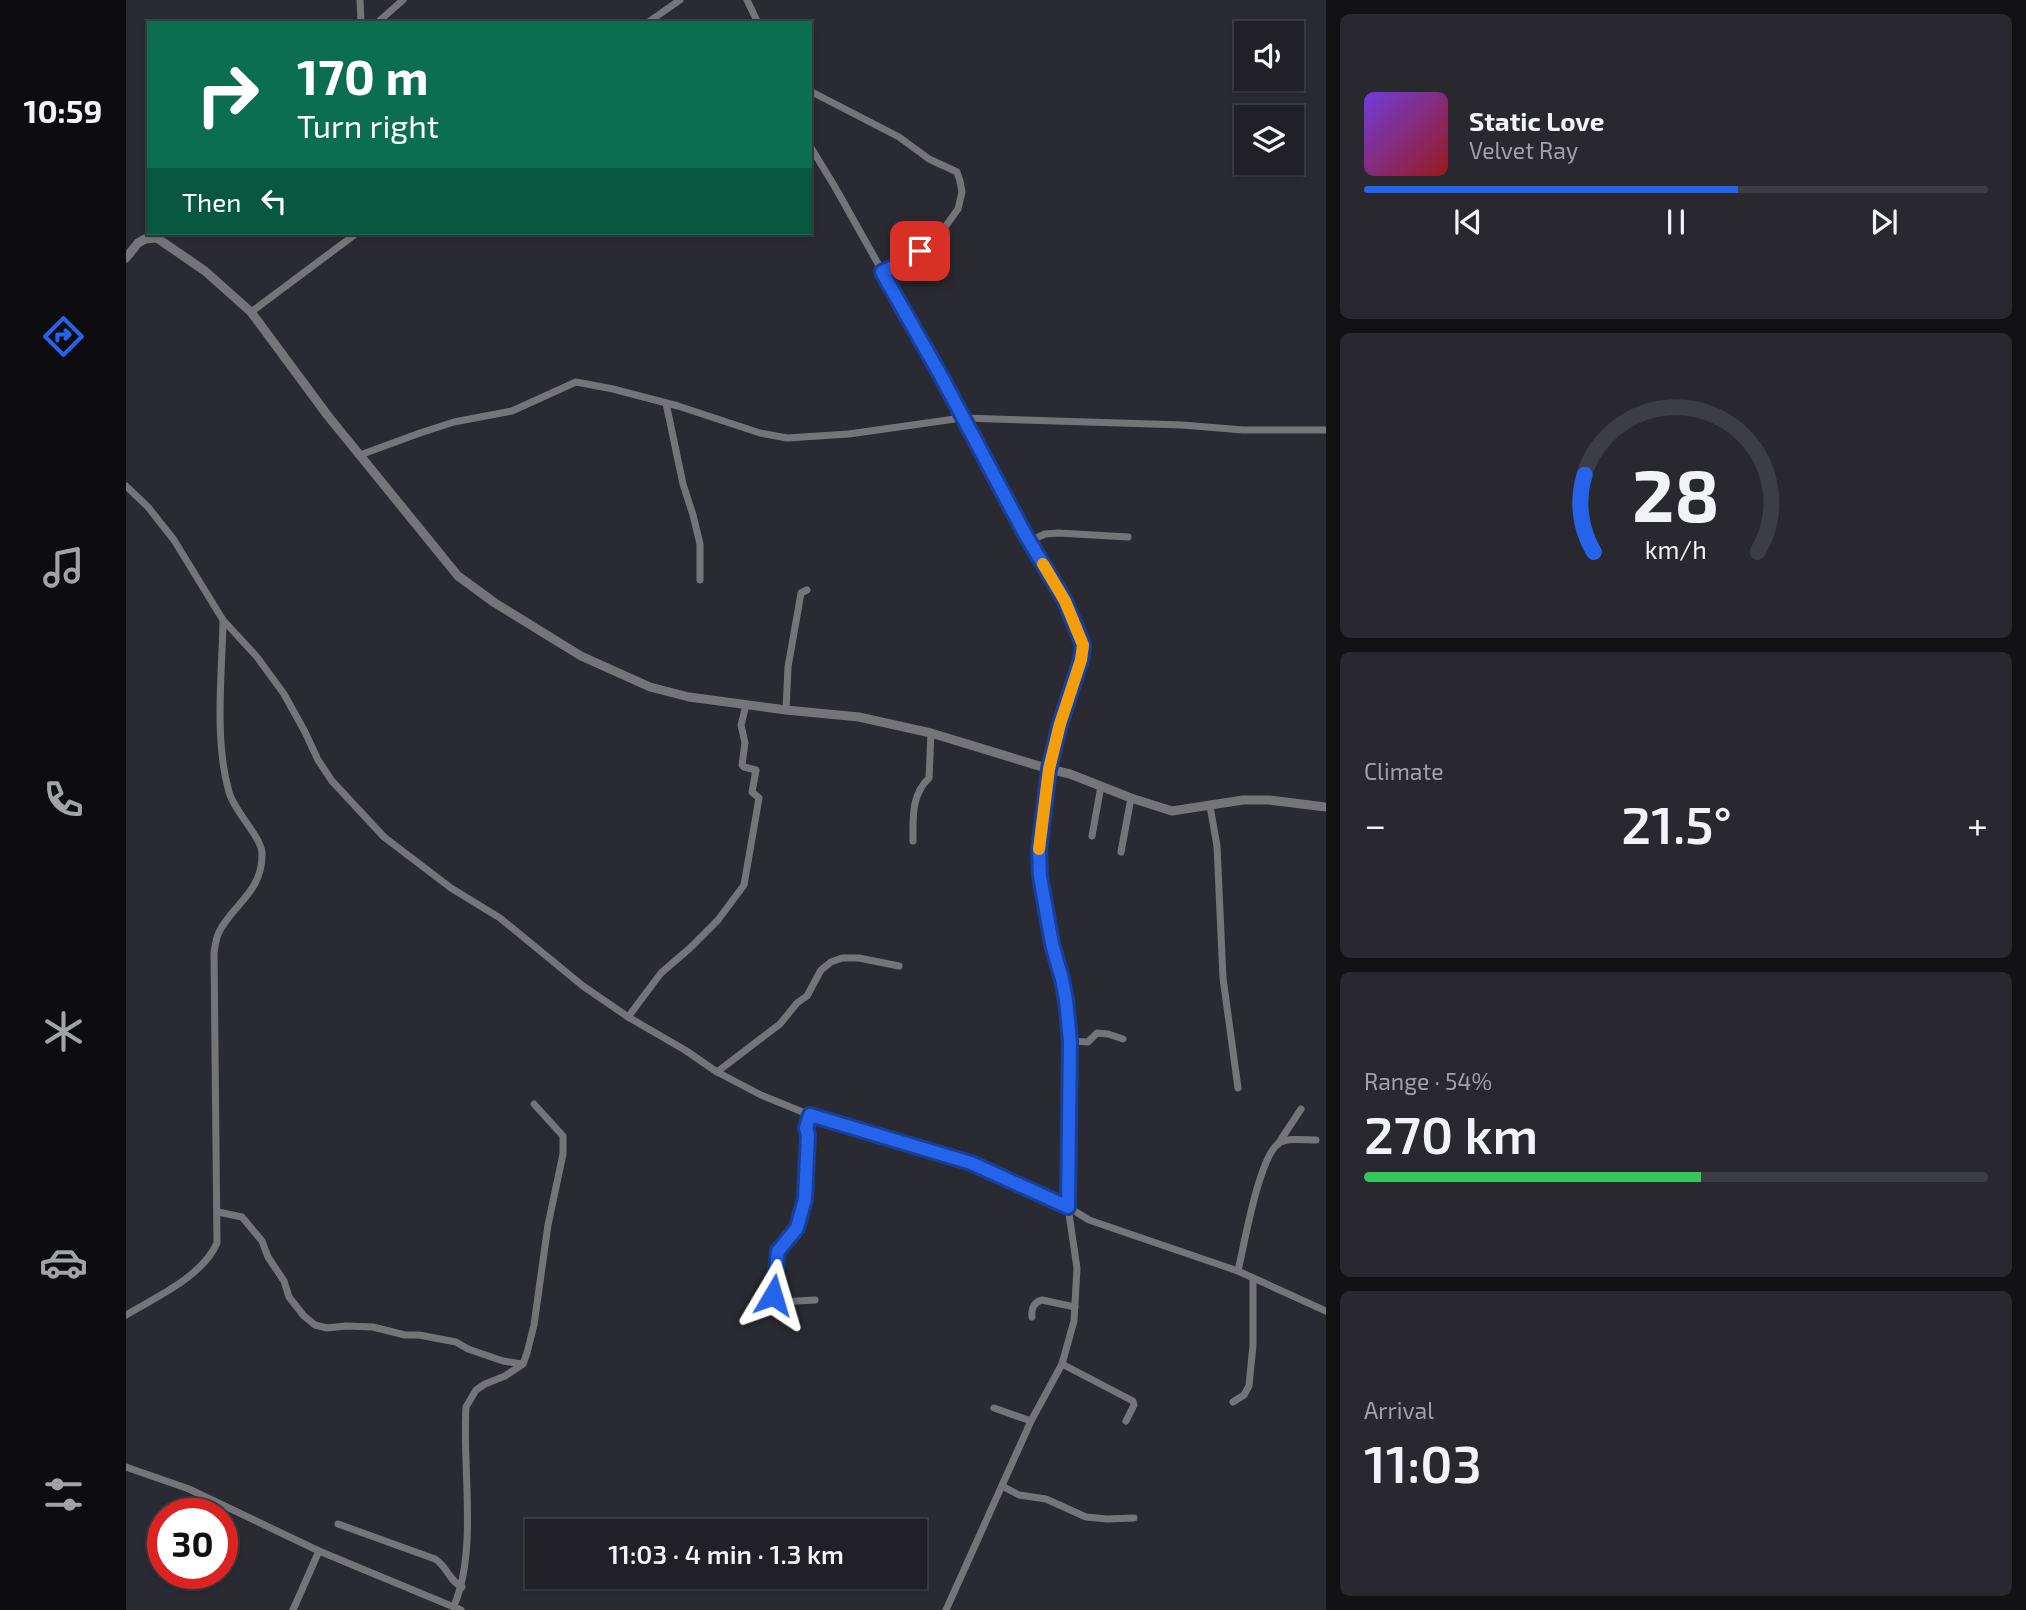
<!DOCTYPE html>
<meta charset="utf-8">
<style>
:root{--surface:#202026;--page:#28282e;--text:#f1f3f6;--muted:#a2a3a7;--line:#3d3e43;--accent:#2563eb}
body{margin:0;font-family:"Exo 2",sans-serif;background:var(--page);color:var(--text);height:100vh;display:flex;flex-direction:column;font-size:26px;white-space:nowrap}
*{box-sizing:border-box;margin:0}
p{font-size:23px;color:var(--muted)}
.icon{flex:none;width:38px;height:38px;fill:none;stroke:currentColor;stroke-width:2;stroke-linecap:round;stroke-linejoin:round}
.map{position:relative;flex:1;overflow:hidden}
.drawer{display:flex;flex-direction:column;gap:14px;padding:14px;background:#121215;width:700px}
.drawer>*{flex:none}
.banner{position:absolute;left:21px;top:21px;width:665px;height:214px;border-radius:0px;box-shadow:0 2px 5px #0004,0 0 0 2px var(--line);background:#0b6e4f;color:#fff;overflow:hidden}
.fabs{position:absolute;left:1108px;top:21px;display:grid;gap:14px}
.fabs a{display:grid;place-items:center;width:70px;height:70px;border-radius:0px;background:var(--surface);box-shadow:0 2px 5px #0004,0 0 0 2px var(--line);font-size:35px}
.speed{position:absolute;left:21px;top:1498px;display:flex;gap:14px;font-size:35px;font-weight:700;text-align:center}
.speed>*{display:grid;place-content:center;width:91px;height:91px;border-radius:50%;background:var(--surface);box-shadow:0 2px 5px #0004,0 0 0 2px var(--line);line-height:1}
.speed .limit{border:10px solid #d22;background:#fff;color:#111}
.pin{position:absolute;display:grid;place-items:center;width:60px;height:60px;color:#fff;margin:-30px;border-radius:14px;box-shadow:0 4px 10px #0006}
.me{position:absolute;width:77px;margin:-38px;rotate:7deg;stroke-linejoin:round;filter:drop-shadow(0 0 5px #0008)}
.turn{display:flex;align-items:center;gap:24px;height:147px;padding:0 35px;font-size:32px}
.turn .icon{width:91px;height:91px;stroke-width:2.5}
.turn b{display:block;font-size:49px;line-height:60px}
.then{display:flex;align-items:center;height:66px;padding:0 35px;background:#0003;gap:14px;font-size:26px}
.big{font-size:52px;font-weight:600;line-height:1.1}
.drawer .tile{flex:1;display:flex;flex-direction:column;justify-content:center;gap:10px;min-width:0;padding:0 24px;border-radius:10px;background:var(--page)}
.drawer .dial{align-items:center;gap:0}
.dial svg{height:182px;overflow:visible;fill:none;stroke:var(--line);stroke-width:7;stroke-linecap:round;text-anchor:middle}
.dial text{fill:var(--text);stroke:none}
.song{display:flex;align-items:center;gap:21px}
.cover{width:84px;height:84px;border-radius:10px;background:linear-gradient(135deg,hsl(260 70% 55%),hsl(0 70% 35%))}
.played{height:7px;border-radius:4px;background:linear-gradient(90deg,var(--accent) 60%,var(--line) 60%)}
.keys{display:flex;justify-content:space-around;direction:ltr}
.heat{display:flex;justify-content:space-between;align-items:center;font-size:38px;direction:ltr}
.charge{height:10px;border-radius:5px;background:linear-gradient(90deg,#34c759 54%,var(--line) 0)}
.trip{position:absolute;left:399px;top:1519px;width:402px;height:70px;border-radius:0px;background:var(--surface);box-shadow:0 2px 5px #0004,0 0 0 2px var(--line);font-weight:600;line-height:70px;text-align:center}
main{display:flex;flex:1;min-height:0}
.dock{display:flex;flex-direction:column;width:126px;justify-content:space-around;align-items:center;background:#0d0d0f;color:var(--muted)}
.dock .icon{width:49px;height:49px}
.dock .active{color:var(--accent)}
.dock b{font-size:32px;color:var(--text)}
.map>svg:first-child{display:block}
</style>
<main>
<nav class="dock">
<b>10:59</b>
<svg class="icon active" aria-label="directions" viewBox="0 0 24 24"><path d="M12 3l9 9-9 9-9-9zM9 14v-3h6M13 9l2 2-2 2"/></svg>
<svg class="icon" aria-label="music" viewBox="0 0 24 24"><path d="M9 18V5l10-2v13"/><circle cx="6" cy="18" r="3"/><circle cx="16" cy="16" r="3"/></svg>
<svg class="icon" aria-label="phone" viewBox="0 0 24 24"><path d="M5 4h4l2 5-3 2q2 4 5 5l2-3 5 2v4C11 20 4 13 5 4z"/></svg>
<svg class="icon" aria-label="climate" viewBox="0 0 24 24"><path d="M12 3v18M4 7l16 10M4 17L20 7"/></svg>
<svg class="icon" aria-label="car" viewBox="0 0 24 24"><path d="M5 17H2v-5l4-1 3-4h7l3 4 3 1v5h-3M9 17h6M6 11h13"/><circle cx="7" cy="17" r="2"/><circle cx="17" cy="17" r="2"/></svg>
<svg class="icon" aria-label="filters" viewBox="0 0 24 24"><path d="M4 7h16M4 17h16"/><circle cx="9" cy="7" r="2"/><circle cx="15" cy="17" r="2"/></svg>
</nav>
<div class="map">
<svg width="1200" height="1610" viewBox="0 0 1200 1610">
<rect width="100%" height="100%" fill="#2a2a32"/>
<g fill="none" stroke-linecap="round" stroke-linejoin="round">
<!-- minor -->
<g stroke="#757579" stroke-width="7">
<path d="M234 0 235 23"/>
<path d="M621 0 632 23"/>
<path d="M251 23 277 0"/>
<path d="M521 23 554 0"/>
<path d="M684 91 773 137 803 159 831 172 834 181 836 192 832 209 809 241 780 261 756 272"/>
<path d="M684 146 709 187 815 376 899 534 939 601 957 645 955 660 934 724 923 769 913 851 914 876 926 944 936 979 940 1000 944 1041 942 1207 951 1268 948 1321 936 1364 905 1421 820 1610"/>
<path d="M125 312 231 233"/>
<path d="M540 403 557 484 567 515 574 544V580"/>
<path d="M234 455 294 433 328 422 386 411 450 382 487 389 552 406 634 433 661 438 723 434 836 418 1057 425 1117 430H1200"/>
<path d="M0 486 22 507 48 540 97 620 131 657 158 694 179 732 192 760 206 781 258 837 325 888 374 918 457 986 502 1017 559 1050 591 1072 635 1095 684 1115 845 1163 942 1207 963 1220 1112 1271 1200 1311"/>
<path d="M903 541 919 534 932 533 1002 537"/>
<path d="M660 710 662 667 675 593 681 590"/>
<path d="M1084 806 1091 846 1097 978 1112 1088"/>
<path d="M966 836 975 786"/>
<path d="M787 841C787 818 785 795 803 778L805 733"/>
<path d="M995 852 1005 798"/>
<path d="M502 1017 535 973 564 948 592 920 618 885 633 798 626 792 630 770 618 767 616 765 619 743 615 725 620 705"/>
<path d="M944 1041 962 1042 971 1033 982 1034 997 1039"/>
<path d="M591 1072 654 1024 671 1003 681 996 695 970 705 962 716 958H733L773 966"/>
<path d="M684 1115 680 1128 682 1135 679 1200 672 1229 652 1251 647 1295 648 1299 653 1302 689 1300"/>
<path d="M1152 1144 1175 1109"/>
<path d="M92 1212 116 1217 136 1241 142 1257 158 1281 163 1297 178 1316 189 1325 201 1328 220 1326 247 1327 279 1335H293L330 1342 342 1349 377 1361 396 1364"/>
<path d="M1112 1271C1118 1245 1133 1158 1152 1144 1161 1137 1179 1140 1190 1140"/>
<path d="M0 1315C30 1297 76 1277 91 1243L88 953C89 946 90 938 93 932 107 904 137 892 136 853 135 836 109 813 103 792 88 739 96 676 97 621"/>
<path d="M906 1317C905 1309 908 1302 916 1300L949 1307"/>
<path d="M936 1364 1007 1401 1008 1405 1000 1421"/>
<path d="M1107 1402 1118 1395 1123 1386 1127 1345V1278"/>
<path d="M868 1408 905 1421"/>
<path d="M0 1467 63 1489 193 1551 335 1610"/>
<path d="M876 1486 893 1495 920 1499 960 1517 981 1519 1008 1518"/>
<path d="M212 1524 309 1559C321 1566 323 1581 336 1587"/>
<path d="M328 1606C352 1549 336 1469 340 1407L350 1390 359 1384 379 1376 397 1364 401 1353 408 1325 422 1225 437 1154V1136L408 1104"/>
<path d="M167 1610 193 1551"/>
</g>
<!-- tertiary -->
<path stroke="#757579" stroke-width="9" d="M0 258 12 243 19 239 31 238 79 271 125 312 202 416 332 576 369 603 455 656 524 687 563 697 660 710 733 717 805 733 923 769 944 774 1005 798 1046 811 1117 800H1143L1200 807"/>
</g>
<g fill="none" stroke-linecap="round" stroke-linejoin="round">
<defs>
<path id="route" d="M647 1295 652 1251 671 1228 679 1199 682 1135 680 1128 684 1115 845 1163 942 1207 944 1041 940 1000 936 979 926 944 914 876 913 851 923 769 934 724 955 660 957 645 939 601 899 534 815 376 756 272 780 261 794 251"/>
</defs>
<!-- route casing -->
<use href="#route" stroke="#184099" stroke-width="18"/>
<!-- route -->
<use href="#route" stroke="#2563eb" stroke-width="12"/>
<!-- slow -->
<path stroke="#f59e0b" stroke-width="12" d="M913 849 923 769 934 724 955 660 957 645 939 601 917 564"/>
</g>
</svg>
<div class="fabs">
<a><svg class="icon" aria-label="sound" viewBox="0 0 24 24"><path d="M4 9h4l5-4v14l-5-4H4zM17 9q2 3 0 6"/></svg></a>
<a><svg class="icon" aria-label="layers" viewBox="0 0 24 24"><path d="M12 4l9 5-9 5-9-5zM3 14l9 5 9-5"/></svg></a>
</div>
<div class="speed"><div class="limit">30</div></div>
<div class="pin" style="left:794px;top:251px;background:#d93025"><svg class="icon" aria-label="arrive" viewBox="0 0 24 24"><path d="M6 21V4h12l-3 4 3 4H6"/></svg></div>
<svg class="me" style="left:647px;top:1295px" viewBox="-20 -20 40 40"><path d="M0-17L14 15 0 8-14 15z" fill="#2563eb" stroke="#fff" stroke-width="4"/></svg>
<div class="trip">11:03 · 4 min · 1.3 km</div>
<div class="banner">
<div class="turn"><svg class="icon" aria-label="right" viewBox="0 0 24 24"><path d="M7 20v-9h11M14 6l5 5-5 5"/></svg><div><b>170 m</b>Turn right</div></div>
<div class="then">Then<svg class="icon" aria-label="left" viewBox="0 0 24 24"><path d="M17 20v-9H6M10 6l-5 5 5 5"/></svg></div>
</div>
</div>
<section class="drawer">
<div class="tile">
<div class="song"><i class="cover"></i><div><b>Static Love</b><p>Velvet Ray</p></div></div>
<div class="played"></div>
<div class="keys"><svg class="icon" aria-label="previous" viewBox="0 0 24 24"><path d="M18 5L8 12l10 7zM5 5v14"/></svg><svg class="icon" aria-label="pause" viewBox="0 0 24 24"><path d="M8 5v14M16 5v14"/></svg><svg class="icon" aria-label="next" viewBox="0 0 24 24"><path d="M6 5l10 7-10 7zM19 5v14"/></svg></div>
</div>
<div class="tile dial"><svg viewBox="0 0 100 80">
<path d="M14 69A42 42 0 1 1 86 69"/>
<path d="M14 69A42 42 0 0 1 10 35" stroke="#2563eb"/>
<text x="50" y="56" font-size="32" font-weight="700">28</text>
<text x="50" y="72" font-size="11">km/h</text>
</svg></div>
<div class="tile"><p>Climate</p>
<div class="heat"><a>−</a><b class="big">21.5°</b><a>+</a></div>
</div>
<div class="tile"><p>Range · 54%</p><b class="big">270 km</b><div class="charge"></div></div>
<div class="tile"><p>Arrival</p><b class="big">11:03</b></div>
</section>
</main>
